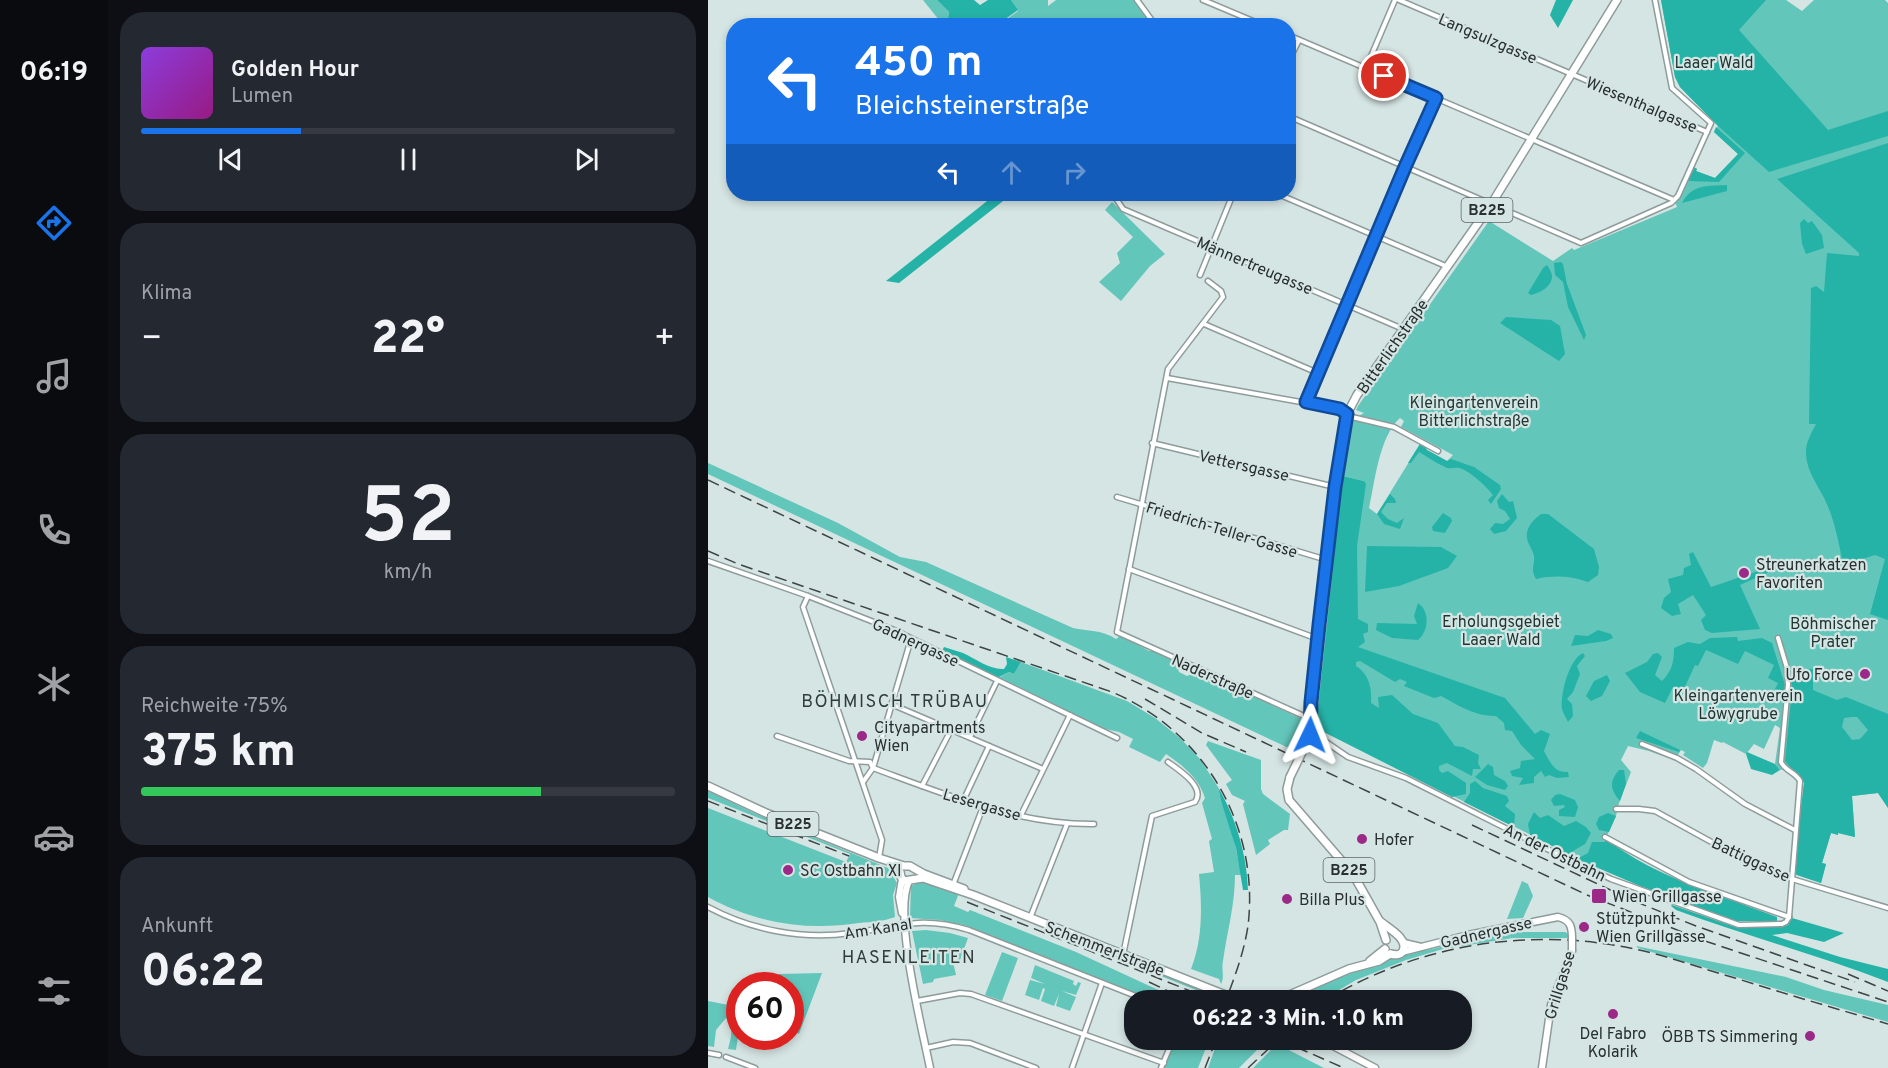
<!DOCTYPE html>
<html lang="de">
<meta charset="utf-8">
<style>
:root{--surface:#171b24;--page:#242831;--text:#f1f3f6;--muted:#9ea1a6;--line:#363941;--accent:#1a73e8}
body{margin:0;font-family:Overpass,sans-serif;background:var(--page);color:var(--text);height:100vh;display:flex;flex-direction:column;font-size:22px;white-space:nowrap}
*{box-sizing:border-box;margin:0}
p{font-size:20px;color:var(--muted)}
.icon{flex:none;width:33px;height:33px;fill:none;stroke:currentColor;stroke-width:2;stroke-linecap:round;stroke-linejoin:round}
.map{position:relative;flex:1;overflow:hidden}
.details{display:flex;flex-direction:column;gap:12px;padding:12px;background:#0d0f14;width:600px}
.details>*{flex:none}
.banner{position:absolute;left:18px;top:18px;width:570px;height:183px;border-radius:24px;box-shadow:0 3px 9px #0003;background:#1a73e8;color:#fff;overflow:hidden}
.speed{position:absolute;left:18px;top:972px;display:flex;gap:12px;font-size:30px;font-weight:700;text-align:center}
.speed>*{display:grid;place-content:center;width:78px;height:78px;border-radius:50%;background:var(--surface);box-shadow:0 3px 9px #0003;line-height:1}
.speed .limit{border:9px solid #d22;background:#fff;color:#111}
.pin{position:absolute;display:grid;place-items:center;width:51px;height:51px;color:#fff;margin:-26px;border:3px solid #fff;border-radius:50%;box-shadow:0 2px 6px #0007}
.me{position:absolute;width:66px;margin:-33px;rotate:2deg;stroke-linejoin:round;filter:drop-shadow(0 0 4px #0008)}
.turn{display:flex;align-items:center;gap:21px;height:126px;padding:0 30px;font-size:27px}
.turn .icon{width:78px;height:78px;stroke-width:2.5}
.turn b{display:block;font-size:42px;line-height:51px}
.lanes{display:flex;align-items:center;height:57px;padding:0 30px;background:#0003;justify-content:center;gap:30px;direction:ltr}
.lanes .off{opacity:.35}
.big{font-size:45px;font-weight:800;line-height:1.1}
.details .card{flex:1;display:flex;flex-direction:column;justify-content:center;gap:9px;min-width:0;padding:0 21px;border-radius:24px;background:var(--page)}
.details .dial{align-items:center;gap:0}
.dial b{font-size:78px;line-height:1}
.song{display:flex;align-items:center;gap:18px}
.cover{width:72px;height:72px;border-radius:9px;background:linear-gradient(135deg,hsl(270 70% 55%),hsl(310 70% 35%))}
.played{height:6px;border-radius:3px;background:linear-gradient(90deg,var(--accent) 30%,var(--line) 30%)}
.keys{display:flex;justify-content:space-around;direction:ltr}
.heat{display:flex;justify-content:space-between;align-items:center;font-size:33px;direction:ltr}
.charge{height:9px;border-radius:4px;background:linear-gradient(90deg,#34c759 75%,var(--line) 0)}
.trip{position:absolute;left:416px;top:990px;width:348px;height:60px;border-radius:24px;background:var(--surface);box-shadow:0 3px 9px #0003;font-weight:800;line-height:60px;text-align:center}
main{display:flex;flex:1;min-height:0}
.tab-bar{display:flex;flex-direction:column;width:108px;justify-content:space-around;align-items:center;background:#090b0e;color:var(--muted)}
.tab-bar .icon{width:42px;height:42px}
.tab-bar .selected{color:var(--accent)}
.tab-bar b{font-size:27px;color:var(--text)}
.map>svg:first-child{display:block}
</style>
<main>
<nav class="tab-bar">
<b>06:19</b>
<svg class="icon selected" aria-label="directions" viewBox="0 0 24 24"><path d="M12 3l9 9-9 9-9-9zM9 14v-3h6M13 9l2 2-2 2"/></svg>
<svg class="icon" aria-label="music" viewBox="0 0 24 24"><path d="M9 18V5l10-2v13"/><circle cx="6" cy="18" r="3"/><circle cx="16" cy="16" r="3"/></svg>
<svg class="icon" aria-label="phone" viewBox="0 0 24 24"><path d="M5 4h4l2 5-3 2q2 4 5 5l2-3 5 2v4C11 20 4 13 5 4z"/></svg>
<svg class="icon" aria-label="climate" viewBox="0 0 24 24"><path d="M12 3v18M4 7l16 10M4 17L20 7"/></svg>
<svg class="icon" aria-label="car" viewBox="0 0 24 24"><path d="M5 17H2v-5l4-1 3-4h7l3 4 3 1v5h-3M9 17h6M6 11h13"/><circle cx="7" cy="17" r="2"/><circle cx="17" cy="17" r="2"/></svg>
<svg class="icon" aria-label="filters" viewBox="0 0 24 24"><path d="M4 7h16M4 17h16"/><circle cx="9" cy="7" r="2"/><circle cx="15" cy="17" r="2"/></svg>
</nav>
<section class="details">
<div class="card">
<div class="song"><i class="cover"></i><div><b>Golden Hour</b><p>Lumen</p></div></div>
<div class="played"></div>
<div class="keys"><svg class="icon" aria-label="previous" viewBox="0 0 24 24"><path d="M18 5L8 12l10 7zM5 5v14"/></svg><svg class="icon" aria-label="pause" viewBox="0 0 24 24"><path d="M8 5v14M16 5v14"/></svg><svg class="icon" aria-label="next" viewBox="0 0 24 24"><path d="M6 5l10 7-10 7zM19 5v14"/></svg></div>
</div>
<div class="card"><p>Klima</p>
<div class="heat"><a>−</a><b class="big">22°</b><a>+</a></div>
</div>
<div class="card dial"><b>52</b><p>km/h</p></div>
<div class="card"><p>Reichweite · 75%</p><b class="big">375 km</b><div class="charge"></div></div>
<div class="card"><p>Ankunft</p><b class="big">06:22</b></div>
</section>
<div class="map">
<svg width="1180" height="1068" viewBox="0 0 1180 1068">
<rect width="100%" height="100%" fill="#d5e5e3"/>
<!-- green -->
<g fill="#63c6bb" fill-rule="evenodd">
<path d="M215 0H229L241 12 240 18 234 21 237 25H235Z"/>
<path d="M303 0H340V6L348 0H426L437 11 446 26H289L310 11Z"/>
<path d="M953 0H1078L1094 11 1106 0H1177L1180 3V808L1170 793 1144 796 1147 837 1130 833V835L1123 833 1114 863 1118 864 1113 883 1089 875 1085 872 1096 783C1091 771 1084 767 1072 770L1067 764 1072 728 1067 725 1056 749 1046 744 1038 754 1015 742 1014 743 1006 740 999 763 995 768 975 755 977 752 973 750 967 760 941 751 920 746 913 760 923 772 911 803 908 816 885 866 608 728 632 495 656 496V481L635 476 637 449 644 420 656 413 648 410 650 406 781 221 845 261 864 248 866 250 969 207 967 202 986 167 989 169 988 171 1007 178 1030 154 1006 132 1010 126 972 87 967 77ZM692 418 696 421 693 427 745 455 739 461 719 450 717 447 712 444 669 514 661 508C667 481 671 437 692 418Z"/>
<path d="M404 202 457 254 442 266 413 301 391 282 412 263 409 253 425 237 397 210Z"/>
<path d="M0 463 130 523 192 557 218 562 365 628C379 631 395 630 408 639L413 635 441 651 445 650 468 662 471 672 479 676 489 672 508 679 516 687 522 685 596 720C600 731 592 742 587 751L0 474Z"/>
<path d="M313 662 419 701 447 718 472 738 492 759 510 787 513 801 525 833 533 875H527C527 905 519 932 515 961 513 969 517 976 513 984L511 979 483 969C495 939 494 906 491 874L506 872 501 841 504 839 494 803 497 798C491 778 474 765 458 754L452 762 421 747 425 739 411 732 393 728 290 678 301 672 306 674Z"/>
<path d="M500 741 553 760V789L555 794 582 814 580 830H576L560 840 562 844 548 855 535 804 537 801 524 795 518 784 524 780 498 745Z"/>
<path d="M0 791 46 813 180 868 189 883 185 895 187 917C177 921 163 922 151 923 98 931 47 923 0 897V808L138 862 142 854 0 798Z"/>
<path d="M216 880 251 893 246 906 260 912 262 910 368 952 472 1000H444L255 925 232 920 202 918 203 886Z"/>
<path d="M814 881 820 884 825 896 815 918 799 919Z"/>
<path d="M218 930 242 933 260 938 252 960 245 962 248 975 226 979 225 982 215 984 204 931Z"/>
<path d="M811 932H857L861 934V938H805L735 949 698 960 648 980 614 1000H584L624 980 670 964 682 958 689 957 698 953 724 949 778 936Z"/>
<path d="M928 946 1078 977 1116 990 1180 1005V1022L930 948Z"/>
<path d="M294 952 310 958 294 1001 277 995Z"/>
<path d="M411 956 421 961 521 1000H513L410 959Z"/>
<path d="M327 965 366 981 365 984 368 986 370 982 373 983 368 995 354 991 368 997 362 1011 348 1006 351 994 346 1006 333 1001 337 989 335 988 331 1000 317 995 322 980 337 984 323 978Z"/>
<path d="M114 973 91 1034 83 1030 82 986 69 985 71 974Z"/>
<path d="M0 1001 31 1007V1029L28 1050 20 1049C22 1041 27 1029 18 1018L8 1030 6 1047 0 1046Z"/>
<path d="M468 1040H501L490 1068H456Z"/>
<path d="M510 1040H559L531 1068H500Z"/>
<path d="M569 1044 616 1068H545Z"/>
</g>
<!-- forest -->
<g fill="#26b3a7" fill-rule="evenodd">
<path d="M229 0H266L272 5 280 0H303L310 10 289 25H237L233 21 240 18 241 12Z"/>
<path d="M848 0H865L850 28 842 15Z"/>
<path d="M953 0H1058L1031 30 1120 130 1180 111V136L1061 172 1010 126 972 87 967 77Z"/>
<path d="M1008 127 1037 153 1011 182 979 181 986 167 989 169 988 171 1007 178 1030 154 1006 132Z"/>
<path d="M1180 143V620L1162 614 1177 559 1167 555 1135 565C1131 543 1127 522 1118 502 1111 487 1099 472 1098 455 1097 443 1103 434 1108 424H1101L1103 288 1108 286 1116 292 1119 253 1151 256V253L1069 179Z"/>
<path d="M1019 185V191L974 203C984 184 1000 186 1019 185Z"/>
<path d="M288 194H304L191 283 178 281Z"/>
<path d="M1096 219 1100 223 1104 221 1114 235 1116 248 1098 254 1094 244 1092 223Z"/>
<path d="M853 262 855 264 859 284 878 335 876 340 860 307 855 282 847 275 846 263Z"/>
<path d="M839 265C841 268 843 271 844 275 845 286 832 293 823 295L820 293 835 268Z"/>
<path d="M798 317 843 320 852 326 857 354 851 361 792 323Z"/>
<path d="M712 444 717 447 719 450 739 461 743 459 766 467 792 485 793 489 783 504 780 500 785 495C779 487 761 470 751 468 746 467 742 470 737 467 728 463 720 457 711 452L703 463H700Z"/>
<path d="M635 476 656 481 658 484 649 546 650 619 660 624V632L655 634 657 642 650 647 797 698 827 734 833 730 842 734 836 751C842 762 846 773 860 772L861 777 849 778 841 775 837 777 833 771 826 777V783L811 785 815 778 804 776 802 771 812 768 813 761 827 759 813 745 804 731 797 730 796 723 788 716C769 717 749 705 733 696L726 698 696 686 699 682 692 679 687 682 652 661 648 662V666C661 674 664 688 663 703L671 708 670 697 684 695 705 714 730 723 747 746 755 747 771 755 770 763 773 769H765L764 776 739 763 731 766V770L734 773 740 771 758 783V794L744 797 608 728Z"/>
<path d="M682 494 687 499 688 503H679L673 512 680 519 689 523 696 518 692 529 676 524 669 514Z"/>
<path d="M794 494 801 502 805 501 809 518 798 531 786 534 782 529 787 523 795 524 802 519 797 511 791 508 789 501Z"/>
<path d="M735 513 743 518 744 521 737 533 725 531 724 527Z"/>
<path d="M833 514H840L886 549 891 567 890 575 880 582C862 576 847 575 828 579 822 568 827 566 826 556 825 551 822 547 820 542 816 529 824 521 833 514Z"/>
<path d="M659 546 733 547 749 556 740 568 691 586 657 592Z"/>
<path d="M985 552 1003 587 1071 564 1072 567 1032 585 1052 629 1004 633 997 630 993 620 998 615 985 595 970 604 973 614 964 616 953 608 956 598 963 592 960 579 975 575 976 568 983 565 981 554Z"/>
<path d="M710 603C722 611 721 631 710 640L684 638 668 630 669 623 709 624 706 616Z"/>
<path d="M890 630 903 634 905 638 898 641 863 646 867 635 880 636Z"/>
<path d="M1029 637 1030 641 1054 638 1064 643 1078 688 1077 694 1067 689 1070 683 1060 678 1066 665 1037 651 1030 664 998 650 990 666 987 665 975 691 965 687 957 703 932 692 917 673 939 662 945 654 950 653 954 657 947 675 954 681C964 671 966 662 966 648L980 642 992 644 1002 638Z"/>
<path d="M236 647C242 649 249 651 255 653 268 659 282 670 296 669L299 664 298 657 313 662 306 674 301 672 289 678 234 651Z"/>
<path d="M875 653 877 656 869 666 872 674 865 692 859 699 864 704 865 716 860 722C858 718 855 713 854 709 852 695 861 659 875 653Z"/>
<path d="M1105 669V690L1129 700 1138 697 1180 714V808L1170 793 1144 796 1147 837 1130 833V835L1123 833 1114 863 1118 864 1113 883 1089 875 1085 872 1096 783C1092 773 1083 770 1077 761L1084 689 1082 671ZM1144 717H1149L1160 730 1152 739 1144 740 1134 727 1136 718Z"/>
<path d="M899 675 902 681 894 696 883 701 878 696 886 681Z"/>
<path d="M932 731 972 750 971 752 928 738Z"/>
<path d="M1039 752 1067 764 1072 770 1064 775 1043 769 1038 754Z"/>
<path d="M780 764 785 767 786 775 797 781 800 786 797 790 779 785 767 777Z"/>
<path d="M911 770H916L918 784 912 801C902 790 901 781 911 770Z"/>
<path d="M767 781 775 788 799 796 801 801 797 806 807 814 806 827 756 802 762 793V784Z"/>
<path d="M510 787C528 818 539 855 540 890H535L528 848 513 801Z"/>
<path d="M852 794 867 800 870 807 867 817 851 816V810L857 807 856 805 846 806 843 800 847 795Z"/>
<path d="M826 812 832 818 840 815 856 826 868 821 878 827 883 833 877 844 860 854 822 835 820 824Z"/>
<path d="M900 813 908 816 901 832 891 830 888 824 891 817Z"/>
<path d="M898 839C949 878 1010 894 1069 917V921H1028L932 886 869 859 880 853 884 842H896Z"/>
<path d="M964 905 1030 928 1076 926 1080 925 1084 918 1136 933 1116 942 1079 933 1064 935 1132 957 1180 969V982C1110 955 1038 936 968 910L963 906Z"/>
</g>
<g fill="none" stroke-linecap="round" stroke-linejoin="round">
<defs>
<g id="street">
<path d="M429 0 448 26"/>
<path d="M495 0 557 26"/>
<path d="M691 0 999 132"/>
<path d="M580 35 966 200"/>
<path d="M580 62 591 40"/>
<path d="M658 68 687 0"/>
<path d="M580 116 873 243 963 203 970 196 1003 123 964 88 947 0"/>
<path d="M405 194 415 209 695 329"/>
<path d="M570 194 740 267"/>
<path d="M492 275 525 194"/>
<path d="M500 281 513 291 515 297 460 369 409 632 596 716 602 717"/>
<path d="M496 324 610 373"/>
<path d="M459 378 632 409 644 417 686 427 730 451"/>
<path d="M598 402 697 167 728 98"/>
<path d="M444 443 627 487"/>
<path d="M409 497 619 560"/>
<path d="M0 561 100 596 186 630 409 738"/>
<path d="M421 569 610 639"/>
<path d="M100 596 95 607 174 840 171 858"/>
<path d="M1070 638 1079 668 1080 685 1073 762C1077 771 1087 772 1092 781L1081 917"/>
<path d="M183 704 335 769"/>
<path d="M602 735 612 738 640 757 698 778 835 847 903 879 1031 925 1074 924 1078 922 1081 917"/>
<path d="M69 736 141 761 162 762 165 768"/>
<path d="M262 737 289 681"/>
<path d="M934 744 969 758 988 769 1037 804 1087 830"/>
<path d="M165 768C236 794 310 825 386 824"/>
<path d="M155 782 165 768 203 639"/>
<path d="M214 786 243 730"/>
<path d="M256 799 281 746"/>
<path d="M908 809H931L947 811 1018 850 1084 879 1180 908"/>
<path d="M313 815 362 715"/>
<path d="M897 837 981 882 1081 917"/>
<path d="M245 885 275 807"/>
<path d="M0 907C43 930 94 940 143 933 191 927 211 915 261 930L438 1000"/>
<path d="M322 918 359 824"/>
<path d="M415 955 444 816 487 802C498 787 471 770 460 762"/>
<path d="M209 1001 252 993 263 994 456 1063"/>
<path d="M218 1048 245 1042 262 1043 328 1068"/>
<path d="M0 1053 11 1055"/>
<path d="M18 1057 47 1068"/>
<path d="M364 1068 394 983"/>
<path d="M453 1068 465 1040"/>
</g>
<g id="secondary">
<path d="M201 881C185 914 214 1028 222 1068"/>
<path d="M194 913 191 897 194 879"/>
<path d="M696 943 713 947"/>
<path d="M694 952 760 935 850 917C862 920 864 926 864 938"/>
<path d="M614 1040 667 1068"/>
<path d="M834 1068 843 1005 864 951"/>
</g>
<g id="primary">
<path d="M599 742 603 728V702L610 639 636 425 639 414 649 395 784 203 909 0"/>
<path d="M582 777 579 789 581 800 645 874 672 922 678 940"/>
<path d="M0 786 58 813 171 858 196 866H202L216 874 256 889"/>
<path d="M192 872 193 877 196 881 215 878 265 895 530 1000"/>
<path d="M673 922C680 928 701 939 695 951 692 956 687 955 682 954"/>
<path d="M662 961 677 949"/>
<path d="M570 1000 641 969 671 961 682 954"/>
</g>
</defs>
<!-- street casing -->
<use href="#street" stroke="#8d9c9a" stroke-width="7"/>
<!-- secondary casing -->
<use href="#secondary" stroke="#8d9c9a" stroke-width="9"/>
<!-- primary casing -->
<use href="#primary" stroke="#8d9c9a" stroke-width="10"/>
<!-- street -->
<use href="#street" stroke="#fff" stroke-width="4"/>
<!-- secondary -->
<use href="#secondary" stroke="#fff" stroke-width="6"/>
<!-- primary -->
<use href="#primary" stroke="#fff" stroke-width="7"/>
<!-- tram -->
<path stroke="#3d4444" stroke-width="1.5" d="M1137 645 1143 640"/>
<!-- rail -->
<g stroke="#3d4444" stroke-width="1.5" stroke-dasharray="12 6" stroke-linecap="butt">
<path d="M0 480 879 895 1000 942 1180 1002"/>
<path d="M0 551 30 564 404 692C496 731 552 826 540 926 536 952 527 976 518 1000"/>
<path d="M437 699 494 733 538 752"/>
<path d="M0 801 141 856"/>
<path d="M764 825 926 901 988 926 1147 982"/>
<path d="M259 902 505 1000"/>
<path d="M1140 974 1180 991"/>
<path d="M441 982 479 1000"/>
<path d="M618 1000C709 945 818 927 922 948 957 955 992 968 1027 978 1078 994 1129 1009 1180 1024"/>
<path d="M572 1040 636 1068"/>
<path d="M497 1068 508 1040"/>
<path d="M540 1068 570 1040"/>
</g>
<defs>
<path id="secondary-bridge" d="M864 951V938"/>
<path id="primary-bridge" d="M582 777 599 742"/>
</defs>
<!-- secondary-bridge casing -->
<use href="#secondary-bridge" stroke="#8d9c9a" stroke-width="9" stroke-linecap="butt"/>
<!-- primary-bridge casing -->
<use href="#primary-bridge" stroke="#8d9c9a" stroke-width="10" stroke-linecap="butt"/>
<!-- secondary-bridge -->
<use href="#secondary-bridge" stroke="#fff" stroke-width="6"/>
<!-- primary-bridge -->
<use href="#primary-bridge" stroke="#fff" stroke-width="7"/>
</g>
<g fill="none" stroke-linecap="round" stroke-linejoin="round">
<defs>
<path id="route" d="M602 735 603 702 611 625 627 487 639 414 632 409 598 402 697 167 728 98 676 76"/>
</defs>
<!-- route casing -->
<use href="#route" stroke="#114b97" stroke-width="15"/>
<!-- route -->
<use href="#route" stroke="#1a73e8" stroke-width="10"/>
</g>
<!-- markers -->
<g fill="#9b2987" stroke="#d5e5e3" stroke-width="2">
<circle cx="1036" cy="573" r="6"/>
<circle cx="1157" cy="674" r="6"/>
<circle cx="154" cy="736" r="6"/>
<circle cx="654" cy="839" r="6"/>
<circle cx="80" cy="870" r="6"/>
<rect x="883" y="888" width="16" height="16" rx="3"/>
<circle cx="579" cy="899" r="6"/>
<circle cx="876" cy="927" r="6"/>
<circle cx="905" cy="1014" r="6"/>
<circle cx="1102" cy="1036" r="6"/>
</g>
<g text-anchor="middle" stroke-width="4.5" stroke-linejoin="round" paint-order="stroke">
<!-- shield labels -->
<g fill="#d5e5e3" stroke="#5d6665" stroke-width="1.5">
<rect x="753.5" y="198" width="51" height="24" rx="4.5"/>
<rect x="59.5" y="812" width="51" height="24" rx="4.5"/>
<rect x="615.5" y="858" width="51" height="24" rx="4.5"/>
</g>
<g font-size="15" font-weight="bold" fill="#292f2f">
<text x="779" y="215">B225</text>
<text x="85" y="829">B225</text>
<text x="641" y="875">B225</text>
</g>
<!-- street labels -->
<g font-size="16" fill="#292f2f" stroke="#d5e5e3">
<text transform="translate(780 38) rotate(23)" y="6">Langsulzgasse</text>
<text transform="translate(934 104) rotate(23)" y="6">Wiesenthalgasse</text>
<text transform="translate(547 265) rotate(23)" y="6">Männertreugasse</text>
<text transform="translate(684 346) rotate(-55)" y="6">Bitterlichstraße</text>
<text transform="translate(536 465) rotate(13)" y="6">Vettersgasse</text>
<text transform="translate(514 529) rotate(17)" y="6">Friedrich-Teller-Gasse</text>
<text transform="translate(208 642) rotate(25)" y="6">Gadnergasse</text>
<text transform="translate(505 676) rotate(24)" y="6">Naderstraße</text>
<text transform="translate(274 804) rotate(16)" y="6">Lesergasse</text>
<text transform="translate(847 852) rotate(26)" y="6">An der Ostbahn</text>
<text transform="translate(1043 859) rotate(25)" y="6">Battiggasse</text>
<text transform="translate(170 928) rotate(-9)" y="6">Am Kanal</text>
<text transform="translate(778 932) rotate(-13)" y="6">Gadnergasse</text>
<text transform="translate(397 948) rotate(21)" y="6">Schemmerlstraße</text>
<text transform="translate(851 985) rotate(-73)" y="6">Grillgasse</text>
</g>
<!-- park labels -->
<g font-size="16" fill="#1e3532" stroke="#d5e5e3">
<text x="1006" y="68">Laaer Wald</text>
<text x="766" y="408">Kleingartenverein<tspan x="766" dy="18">Bitterlichstraße</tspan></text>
<text x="793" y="627">Erholungsgebiet<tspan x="793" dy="18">Laaer Wald</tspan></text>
<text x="1125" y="629">Böhmischer<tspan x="1125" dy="18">Prater</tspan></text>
<text x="1030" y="701">Kleingartenverein<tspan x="1030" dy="18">Löwygrube</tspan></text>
</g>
<!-- poi labels -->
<g font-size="16" fill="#292f2f" stroke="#d5e5e3" text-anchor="start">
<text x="1048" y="570">Streunerkatzen<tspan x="1048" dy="18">Favoriten</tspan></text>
<text x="1145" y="680" text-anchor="end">Ufo Force</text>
<text x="166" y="733">Cityapartments<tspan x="166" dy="18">Wien</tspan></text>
<text x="666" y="845">Hofer</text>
<text x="92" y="876">SC Ostbahn XI</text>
<text x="904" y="902">Wien Grillgasse</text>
<text x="591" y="905">Billa Plus</text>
<text x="888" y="924">Stützpunkt<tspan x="888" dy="18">Wien Grillgasse</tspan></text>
<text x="905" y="1039" text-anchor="middle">Del Fabro<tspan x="905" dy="18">Kolarik</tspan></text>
<text x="1090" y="1042" text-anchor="end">ÖBB TS Simmering</text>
</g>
<!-- neighbourhood labels -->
<g font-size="18" letter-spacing="1.5" fill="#2f3c3a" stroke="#d5e5e3">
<text x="187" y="707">BÖHMISCH TRÜBAU</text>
<text x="201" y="963">HASENLEITEN</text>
</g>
</g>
</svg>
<div class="speed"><div class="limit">60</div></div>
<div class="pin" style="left:676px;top:76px;background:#d93025"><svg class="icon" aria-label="arrive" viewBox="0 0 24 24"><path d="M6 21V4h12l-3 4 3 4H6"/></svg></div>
<svg class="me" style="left:602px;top:735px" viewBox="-20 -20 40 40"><path d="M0-17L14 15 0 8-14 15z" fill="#1a73e8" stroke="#fff" stroke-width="4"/></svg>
<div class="trip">06:22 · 3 Min. · 1.0 km</div>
<div class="banner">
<div class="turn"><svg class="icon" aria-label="left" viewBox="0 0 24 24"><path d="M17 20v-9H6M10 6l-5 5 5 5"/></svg><div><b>450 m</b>Bleichsteinerstraße</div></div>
<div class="lanes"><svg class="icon" aria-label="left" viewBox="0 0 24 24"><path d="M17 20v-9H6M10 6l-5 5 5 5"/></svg><svg class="icon off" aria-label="ahead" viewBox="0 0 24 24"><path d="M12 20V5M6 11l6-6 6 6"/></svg><svg class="icon off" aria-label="right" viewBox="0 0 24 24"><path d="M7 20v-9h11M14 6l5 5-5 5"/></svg></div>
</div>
</div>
</main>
